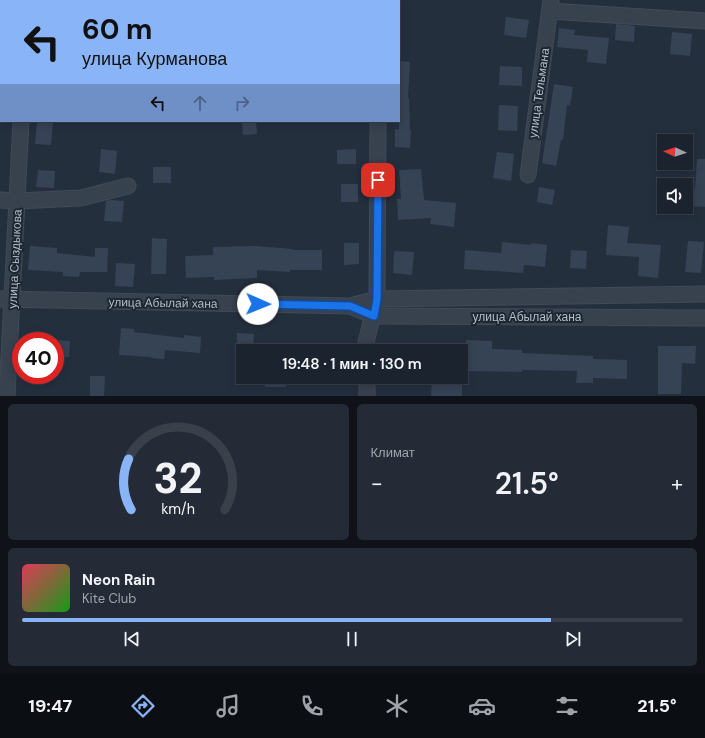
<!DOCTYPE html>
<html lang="ru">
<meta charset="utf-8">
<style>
:root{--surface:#1b232e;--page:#242b36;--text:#f1f3f6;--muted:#a0a4aa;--line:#39404a;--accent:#8ab4f8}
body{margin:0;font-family:"DM Sans",sans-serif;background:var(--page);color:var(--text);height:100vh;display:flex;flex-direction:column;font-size:15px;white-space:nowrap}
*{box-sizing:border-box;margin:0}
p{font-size:13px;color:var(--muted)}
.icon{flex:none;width:22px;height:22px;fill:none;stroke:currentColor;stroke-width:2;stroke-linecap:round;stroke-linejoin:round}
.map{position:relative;height:396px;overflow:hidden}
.side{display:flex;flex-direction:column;gap:8px;padding:8px;background:#0f1319;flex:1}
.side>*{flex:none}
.guide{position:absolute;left:0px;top:0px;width:400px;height:122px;box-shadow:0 2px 10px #0003,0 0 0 1px var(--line);background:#8ab4f8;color:#111;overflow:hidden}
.needle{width:26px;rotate:274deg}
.tools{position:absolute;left:657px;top:134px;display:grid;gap:8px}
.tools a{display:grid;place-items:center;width:36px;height:36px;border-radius:0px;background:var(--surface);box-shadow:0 2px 10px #0003,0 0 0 1px var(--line);font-size:20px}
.speed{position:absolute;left:12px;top:332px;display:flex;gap:8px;font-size:20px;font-weight:700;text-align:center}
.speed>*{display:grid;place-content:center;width:52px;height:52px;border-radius:50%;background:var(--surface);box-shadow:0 2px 10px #0003,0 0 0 1px var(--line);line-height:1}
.speed .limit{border:6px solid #d22;background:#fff;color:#111}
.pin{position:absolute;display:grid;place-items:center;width:34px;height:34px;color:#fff;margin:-17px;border-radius:8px;box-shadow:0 2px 6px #0006}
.me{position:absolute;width:44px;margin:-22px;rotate:91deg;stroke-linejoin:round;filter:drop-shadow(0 0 3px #0008)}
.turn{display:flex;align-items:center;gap:14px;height:84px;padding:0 16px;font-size:18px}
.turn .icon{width:52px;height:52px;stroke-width:2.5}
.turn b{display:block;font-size:28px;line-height:34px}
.lanes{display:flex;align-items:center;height:38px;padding:0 16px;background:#0003;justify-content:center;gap:20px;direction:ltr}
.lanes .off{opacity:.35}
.big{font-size:30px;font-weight:600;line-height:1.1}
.side .tile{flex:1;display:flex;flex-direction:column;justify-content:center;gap:6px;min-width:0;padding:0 14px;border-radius:6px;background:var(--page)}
.side .dial{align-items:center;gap:0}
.dial svg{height:104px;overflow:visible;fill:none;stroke:var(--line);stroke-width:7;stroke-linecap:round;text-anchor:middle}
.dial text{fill:var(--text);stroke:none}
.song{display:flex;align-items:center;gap:12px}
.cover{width:48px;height:48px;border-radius:6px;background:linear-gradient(135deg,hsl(350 70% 55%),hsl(120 70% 35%))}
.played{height:4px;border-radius:2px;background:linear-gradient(90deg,var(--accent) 80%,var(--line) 80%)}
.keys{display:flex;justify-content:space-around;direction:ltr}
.heat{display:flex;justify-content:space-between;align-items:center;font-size:22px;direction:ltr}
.side .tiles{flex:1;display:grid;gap:8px;grid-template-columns:1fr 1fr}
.tile:last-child{grid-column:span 2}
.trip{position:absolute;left:236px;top:344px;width:232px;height:40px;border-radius:0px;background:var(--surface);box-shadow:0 2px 10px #0003,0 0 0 1px var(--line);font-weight:600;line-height:40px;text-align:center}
.dock{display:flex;height:64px;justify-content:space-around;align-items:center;background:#0b0e12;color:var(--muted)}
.dock .icon{width:28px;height:28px}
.dock .selected{color:var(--accent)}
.dock b{font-size:18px;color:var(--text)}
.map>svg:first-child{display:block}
</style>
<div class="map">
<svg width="705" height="396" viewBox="0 0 705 396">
<rect width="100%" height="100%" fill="#242f3e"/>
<!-- building -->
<g fill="#364354">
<path d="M506 17 529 20 526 38 504 35Z"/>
<path d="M616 24 635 26 634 42 615 40Z"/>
<path d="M559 28 575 30 574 35 609 38 606 64 587 62 588 50 557 47Z"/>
<path d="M672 32 692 34 690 56 670 54Z"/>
<path d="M399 61 410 62 408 98H409L410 130H411L410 148 395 147V129L399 130Z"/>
<path d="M500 66 522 67V86L499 85Z"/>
<path d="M554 84 573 87 570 106 567 105 563 140H561L556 166 542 163Z"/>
<path d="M499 105 518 106 517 131 498 130Z"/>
<path d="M242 121H256L257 134 243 135Z"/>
<path d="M37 122 53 123 51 145 35 144Z"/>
<path d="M101 149 117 151 115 174 99 172Z"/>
<path d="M356 149V164H337V150Z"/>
<path d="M497 152 514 154 511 181 493 178Z"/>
<path d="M697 159H705V207L688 206 689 188 695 189Z"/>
<rect x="153" y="167" width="18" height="16"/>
<path d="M421 169 424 200 456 203 454 227 430 224 431 218 398 220 397 199H401L399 170Z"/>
<path d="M38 170 55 171 54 188 36 187Z"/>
<rect x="341" y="184" width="17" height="18"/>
<path d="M539 187 555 190 552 205 537 202Z"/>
<path d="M111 200 124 201 122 222 104 221 106 201Z"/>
<path d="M608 225 629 227 627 243 661 245 658 278 638 276 639 257 606 255Z"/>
<path d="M152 238 167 239 166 274H151Z"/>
<path d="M688 241 704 242 701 273 685 272Z"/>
<path d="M502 242 531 245V243L547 245 545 267 524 265 523 273 464 269 465 250 501 253Z"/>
<path d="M344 243H359V264L344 265Z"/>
<path d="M30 246 57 248V253L95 257V248H108L107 272H80L79 277 63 276V272L28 270Z"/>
<path d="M256 246 292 249V250H322V270H290V272L257 270V278L214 280V277L186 278 185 256 213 255V247Z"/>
<path d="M571 250 587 251 586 269 570 268Z"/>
<path d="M394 251 414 252 412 275 393 273Z"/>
<path d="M116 263 135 264 133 287 115 286Z"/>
<path d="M121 328 134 329V332L184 338V335L201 337 200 353 165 350 164 359 151 358V357L119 355Z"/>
<path d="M237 333 254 334 253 351H237Z"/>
<path d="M55 340 70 341 69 357H55Z"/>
<path d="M466 340 492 341V349L522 350V353L593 356V359L627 360V379L593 378V383H576L577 371 522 370V372L461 371V355L465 356Z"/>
<path d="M658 346H696L695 364 682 363 681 394H658Z"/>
<path d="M90 376H105L104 396H90Z"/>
<rect x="265" y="377" width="21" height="10"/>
<path d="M432 377H462V396H431Z"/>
</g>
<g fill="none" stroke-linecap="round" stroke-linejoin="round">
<defs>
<g id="minor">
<path d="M224 0V1"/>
<path d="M381 1V0"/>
<path d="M550 11 705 21"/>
<path d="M0 44H1"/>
<path d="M528 175 551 0"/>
<path d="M0 200 17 201 81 198 128 186"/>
<path d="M0 299 350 306 377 299 705 294"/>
<path d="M350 306 374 316 705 318"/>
<path d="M366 351V342L377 299 378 121"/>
<path d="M367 377V396"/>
<path d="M7 396 21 121"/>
</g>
</defs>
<!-- minor casing -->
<use href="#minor" stroke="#414a57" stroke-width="17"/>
<!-- minor -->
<use href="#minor" stroke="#38414e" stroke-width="15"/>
</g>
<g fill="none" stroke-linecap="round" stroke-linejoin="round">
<defs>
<path id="route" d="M258 304 350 306 374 316 377 299 378 180"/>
</defs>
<!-- route casing -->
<use href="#route" stroke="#114b97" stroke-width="10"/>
<!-- route -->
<use href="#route" stroke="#1a73e8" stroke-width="7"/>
</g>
<g text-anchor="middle" stroke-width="4" stroke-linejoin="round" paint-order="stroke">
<!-- street labels -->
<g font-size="12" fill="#b4bcc9" stroke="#1d2633">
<text transform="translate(539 93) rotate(-82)" y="4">улица Тельмана</text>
<text transform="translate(15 259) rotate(-87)" y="4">улица Сыздыкова</text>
<text transform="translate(163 303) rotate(1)" y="4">улица Абылай хана</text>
<text x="527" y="321">улица Абылай хана</text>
</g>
</g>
</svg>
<div class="tools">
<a><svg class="needle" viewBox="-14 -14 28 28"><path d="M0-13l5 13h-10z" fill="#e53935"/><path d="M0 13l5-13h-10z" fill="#a0a4aa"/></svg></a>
<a><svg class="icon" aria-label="sound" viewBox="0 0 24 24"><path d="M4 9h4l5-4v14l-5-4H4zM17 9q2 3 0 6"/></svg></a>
</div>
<div class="speed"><div class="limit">40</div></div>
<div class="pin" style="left:378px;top:180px;background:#d93025"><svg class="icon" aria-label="arrive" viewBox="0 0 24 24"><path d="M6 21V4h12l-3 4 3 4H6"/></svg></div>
<svg class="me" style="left:258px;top:304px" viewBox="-20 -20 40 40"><circle r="19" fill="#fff"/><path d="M0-13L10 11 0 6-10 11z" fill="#1a73e8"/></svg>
<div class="trip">19:48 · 1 мин · 130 m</div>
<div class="guide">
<div class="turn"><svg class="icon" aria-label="left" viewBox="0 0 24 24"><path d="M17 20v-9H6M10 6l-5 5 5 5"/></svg><div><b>60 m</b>улица Курманова</div></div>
<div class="lanes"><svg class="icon" aria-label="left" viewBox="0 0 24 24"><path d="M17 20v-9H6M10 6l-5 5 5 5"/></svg><svg class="icon off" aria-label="ahead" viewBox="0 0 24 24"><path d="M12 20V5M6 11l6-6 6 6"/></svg><svg class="icon off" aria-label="right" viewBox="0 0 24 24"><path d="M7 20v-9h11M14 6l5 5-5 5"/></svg></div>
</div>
</div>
<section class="side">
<div class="tiles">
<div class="tile dial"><svg viewBox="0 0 100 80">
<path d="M14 69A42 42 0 1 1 86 69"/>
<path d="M14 69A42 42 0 0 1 12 30" stroke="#8ab4f8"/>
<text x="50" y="56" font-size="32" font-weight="700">32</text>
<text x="50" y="72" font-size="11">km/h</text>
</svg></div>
<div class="tile"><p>Климат</p>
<div class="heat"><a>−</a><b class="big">21.5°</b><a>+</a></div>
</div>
<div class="tile">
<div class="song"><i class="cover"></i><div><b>Neon Rain</b><p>Kite Club</p></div></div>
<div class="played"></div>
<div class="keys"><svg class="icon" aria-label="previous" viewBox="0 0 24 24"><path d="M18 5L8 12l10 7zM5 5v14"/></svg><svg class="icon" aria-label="pause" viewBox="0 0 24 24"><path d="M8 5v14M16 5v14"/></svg><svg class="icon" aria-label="next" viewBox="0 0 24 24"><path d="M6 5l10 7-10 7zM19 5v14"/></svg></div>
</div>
</div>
</section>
<nav class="dock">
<b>19:47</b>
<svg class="icon selected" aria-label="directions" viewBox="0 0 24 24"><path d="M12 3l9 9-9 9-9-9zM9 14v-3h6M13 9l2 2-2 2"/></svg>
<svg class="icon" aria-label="music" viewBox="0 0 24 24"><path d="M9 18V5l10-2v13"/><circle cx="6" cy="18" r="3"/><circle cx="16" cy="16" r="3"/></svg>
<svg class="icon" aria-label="phone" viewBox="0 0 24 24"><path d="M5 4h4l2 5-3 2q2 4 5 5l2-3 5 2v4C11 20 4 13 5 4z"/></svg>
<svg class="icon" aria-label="climate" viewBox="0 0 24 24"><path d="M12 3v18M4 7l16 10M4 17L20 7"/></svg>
<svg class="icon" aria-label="car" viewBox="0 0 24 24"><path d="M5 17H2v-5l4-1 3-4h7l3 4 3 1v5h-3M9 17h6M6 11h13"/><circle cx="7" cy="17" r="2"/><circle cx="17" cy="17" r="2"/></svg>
<svg class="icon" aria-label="filters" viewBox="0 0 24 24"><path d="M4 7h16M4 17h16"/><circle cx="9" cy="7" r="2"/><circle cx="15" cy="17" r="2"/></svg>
<b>21.5°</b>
</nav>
